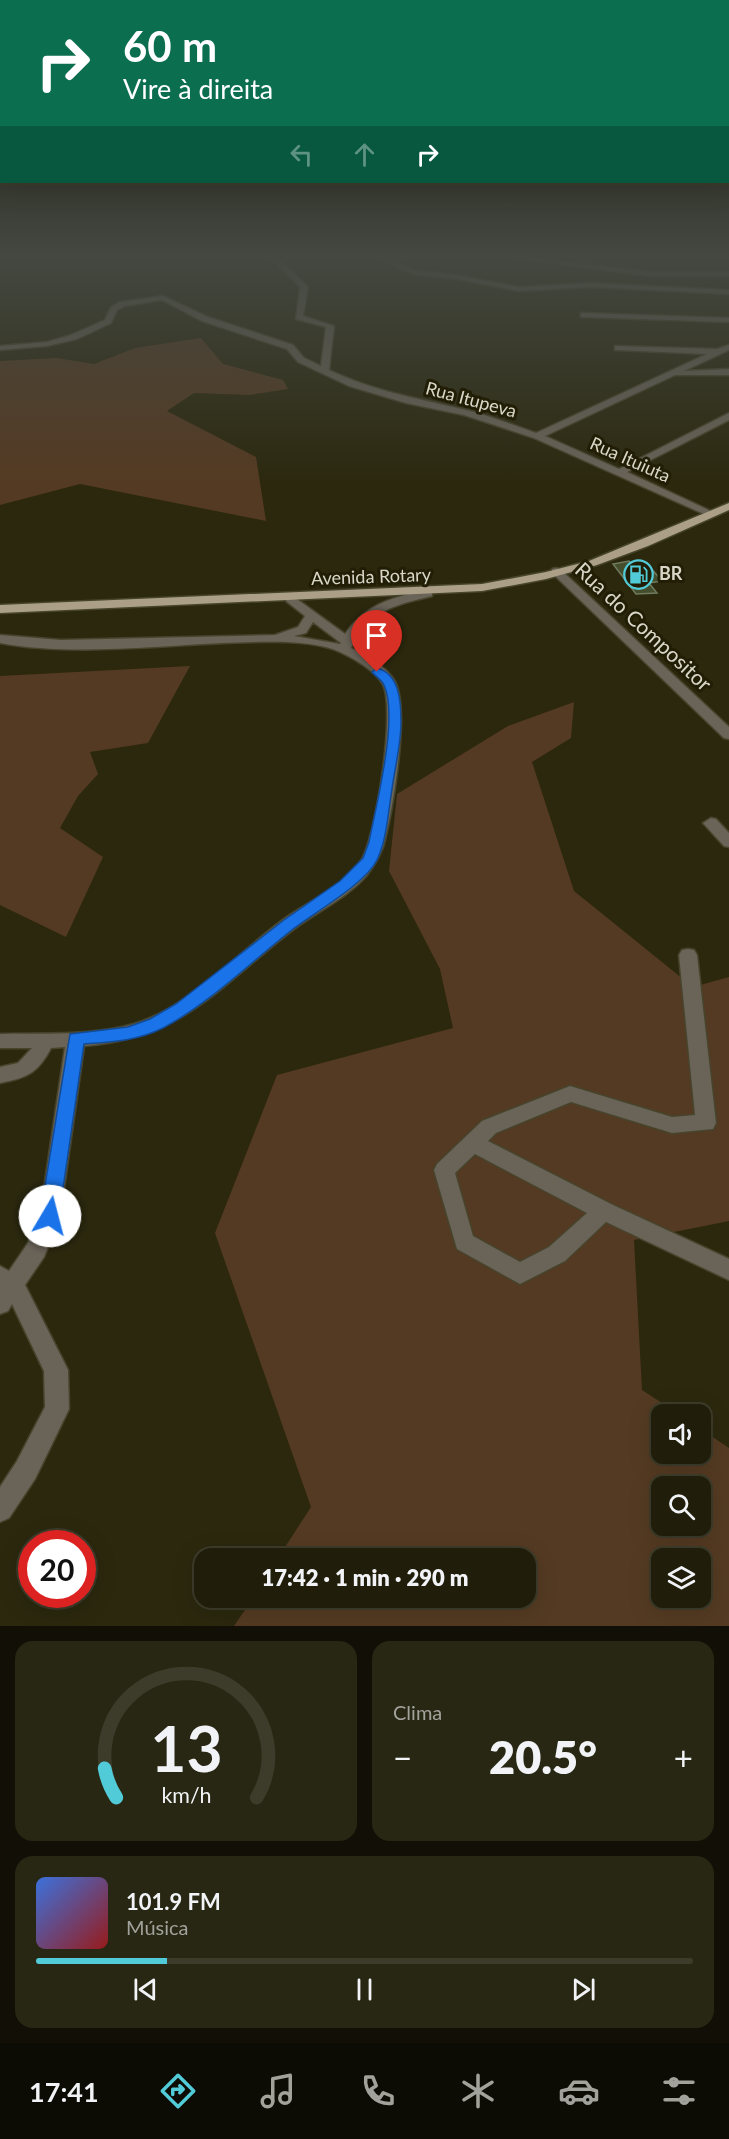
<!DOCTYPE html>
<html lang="pt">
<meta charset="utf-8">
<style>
:root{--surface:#201e0a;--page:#282713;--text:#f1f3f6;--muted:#a2a29c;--line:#3d3c2b;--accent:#52cbd9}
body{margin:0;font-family:Lato,sans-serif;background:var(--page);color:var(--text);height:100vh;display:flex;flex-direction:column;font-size:22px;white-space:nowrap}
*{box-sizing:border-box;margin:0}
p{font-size:20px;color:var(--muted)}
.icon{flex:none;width:33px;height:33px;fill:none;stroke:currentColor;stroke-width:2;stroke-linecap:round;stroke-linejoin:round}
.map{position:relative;height:1626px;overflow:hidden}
.side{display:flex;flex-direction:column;gap:15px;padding:15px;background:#121006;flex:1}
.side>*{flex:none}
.top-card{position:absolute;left:0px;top:0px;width:729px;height:183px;box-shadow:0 6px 24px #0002,0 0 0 2px var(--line);background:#0b6e4f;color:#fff;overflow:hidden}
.buttons{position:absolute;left:651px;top:1404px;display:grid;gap:12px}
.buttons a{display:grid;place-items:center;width:60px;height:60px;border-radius:12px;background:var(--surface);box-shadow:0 6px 24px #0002,0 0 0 2px var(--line);font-size:30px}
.speed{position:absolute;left:18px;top:1530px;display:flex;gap:12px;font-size:30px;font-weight:700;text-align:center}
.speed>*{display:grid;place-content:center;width:78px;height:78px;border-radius:50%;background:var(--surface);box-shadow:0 6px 24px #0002,0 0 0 2px var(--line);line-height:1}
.speed .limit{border:9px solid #d22;background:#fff;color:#111}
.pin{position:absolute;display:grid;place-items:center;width:51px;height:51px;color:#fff;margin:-62px -26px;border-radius:50% 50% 50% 0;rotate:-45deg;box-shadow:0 0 6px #0007}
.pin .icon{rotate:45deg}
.me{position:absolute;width:66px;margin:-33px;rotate:8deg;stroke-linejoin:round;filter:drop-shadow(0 0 4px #0008)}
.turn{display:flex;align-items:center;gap:21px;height:126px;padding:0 24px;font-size:27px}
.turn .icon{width:78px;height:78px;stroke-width:2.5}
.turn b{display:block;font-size:42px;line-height:51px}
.lanes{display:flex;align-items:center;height:57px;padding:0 24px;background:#0003;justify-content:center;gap:30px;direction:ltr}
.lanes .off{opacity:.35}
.big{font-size:45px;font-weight:800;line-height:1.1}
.side .tile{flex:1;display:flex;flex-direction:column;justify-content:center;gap:9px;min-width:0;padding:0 21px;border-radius:18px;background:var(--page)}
.side .dial{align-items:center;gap:0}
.dial svg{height:156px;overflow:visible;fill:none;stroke:var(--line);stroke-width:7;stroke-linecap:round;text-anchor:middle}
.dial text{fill:var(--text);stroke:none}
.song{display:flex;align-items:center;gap:18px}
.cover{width:72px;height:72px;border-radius:9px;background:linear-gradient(135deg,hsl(220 70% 55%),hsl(0 70% 35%))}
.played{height:6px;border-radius:3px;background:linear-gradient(90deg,var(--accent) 20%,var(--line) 20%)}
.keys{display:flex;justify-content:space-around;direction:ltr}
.heat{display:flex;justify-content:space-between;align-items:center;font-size:33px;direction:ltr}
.side .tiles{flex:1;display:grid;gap:15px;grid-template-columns:1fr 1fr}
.tile:last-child{grid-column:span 2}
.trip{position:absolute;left:194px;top:1548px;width:342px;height:60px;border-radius:18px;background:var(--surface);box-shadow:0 6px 24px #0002,0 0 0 2px var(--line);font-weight:800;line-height:60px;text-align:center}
.tab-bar{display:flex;height:96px;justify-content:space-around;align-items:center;background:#0d0c04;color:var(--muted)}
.tab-bar .icon{width:42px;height:42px}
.tab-bar .current{color:var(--accent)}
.tab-bar b{font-size:27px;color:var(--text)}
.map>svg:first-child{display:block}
</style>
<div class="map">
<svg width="729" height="1626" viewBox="0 0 729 1626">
<rect width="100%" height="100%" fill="#2b280e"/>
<!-- green -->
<g fill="#543a22" fill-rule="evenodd">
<path d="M201 338 223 364 283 380 288 389 250 395 194 393 167 411 256 457 266 521 80 484 0 505V361L57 358 94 364 135 348Z"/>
<path d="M190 666 148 743 90 752 98 774 78 796 60 828 103 857 66 937 0 905V676Z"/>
<path d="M574 702 571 738 532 762 574 891 693 987 729 977V1221L634 1240 642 1390 679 1414H662V1454H700L701 1429 729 1448V1626H234L253 1598H525V1558H278L311 1507 215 1233 277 1075 453 1028 440 969 389 871 397 794 508 726ZM662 1486H700V1526H662ZM662 1558H700V1598H662Z"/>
</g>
<!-- building -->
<path fill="#444e2d" stroke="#707a5f" stroke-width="1.5" d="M629 561 633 567 649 566 662 581 649 583 657 593 636 594 613 564Z"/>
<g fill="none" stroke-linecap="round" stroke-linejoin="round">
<defs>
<g id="minor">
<path d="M270 257H277L308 287 303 316 334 326 329 370C373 391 419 399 466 410 490 416 513 425 536 433L707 354 618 350H615V346L717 349 729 345V350L684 371 729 369V375H675L545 436 619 469 729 413V420L627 472 715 513 710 516 706 515 534 438 464 415 406 403 349 386 298 362 287 349 202 321 162 300 125 306 117 310 111 323 77 339 47 346 0 350V346L47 342 71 335 105 320 111 307 120 302 163 296 208 317 293 345 304 358 321 366 326 327 296 319 300 287Z"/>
<path d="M374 257H383L413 270 456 275 519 287 590 283 729 290V294L590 287 519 291 456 279 412 274Z"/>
<path d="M506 257H526L649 272H729V276H649Z"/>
<path d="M584 313 729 318V322L581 317V313Z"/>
<path d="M556 568 560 569 729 727V739L724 738 552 573V569Z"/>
<path d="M428 589 432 590V596C395 605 369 610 351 648 365 655 386 666 394 680 411 707 392 816 383 847 379 857 374 866 367 875 347 898 318 911 294 929 219 986 186 1037 84 1046L60 1216 44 1257 25 1285 68 1370 69 1409 35 1479 9 1518 0 1522V1487L17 1461 45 1407 44 1371 12 1304 8 1311 0 1314V1266L9 1271 28 1243 40 1216 65 1047 51 1048C38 1073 27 1078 0 1083V1067L18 1063 32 1048H0V1034C45 1033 106 1037 148 1019 200 997 239 952 284 919 309 901 346 886 362 859 376 835 397 705 382 683 375 671 355 659 342 653 312 638 258 642 224 643 155 646 67 656 0 643V635L61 640 275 635 298 627 305 616 286 601V595L290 594 345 634C367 603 392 598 428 589ZM313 622 341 643 340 644 294 636 306 633Z"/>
<path d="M711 818 716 819 729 833V847L724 846 703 823Z"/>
<path d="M688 949 694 950 697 955 716 1123 713 1129 672 1133 571 1102 496 1133 488 1141 611 1204 729 1259V1280L606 1222 565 1261 520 1284 457 1249 434 1170 437 1164 482 1121 570 1086 672 1117 695 1115 679 955 682 950ZM475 1154 587 1213 549 1247 520 1262 473 1236 455 1173Z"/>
</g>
<path id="major" d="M729 503V510L648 546 597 565 546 579 482 591 0 613V605L482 584 546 572 589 561Z"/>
</defs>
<!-- minor casing -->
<use href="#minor" stroke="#47442c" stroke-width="3"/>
<!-- major casing -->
<use href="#major" stroke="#47442c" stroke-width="3"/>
<!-- minor -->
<use href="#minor" fill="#696358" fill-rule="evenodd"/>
<!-- major -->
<use href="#major" fill="#ac9f88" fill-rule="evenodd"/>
</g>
<!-- sky -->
<linearGradient id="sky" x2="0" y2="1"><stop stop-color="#181608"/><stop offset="0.53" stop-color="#444841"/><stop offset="1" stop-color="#444841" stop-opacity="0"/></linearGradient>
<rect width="729" height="485" fill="url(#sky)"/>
<!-- route -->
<path fill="#1a73e8" stroke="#114b97" stroke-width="1.5" d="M377 668C400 674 401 703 401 722 401 744 395 767 392 789 388 813 387 839 377 860 365 884 315 912 293 929 251 962 210 1003 163 1028 137 1041 111 1042 84 1044L59 1216 57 1222 50 1225 43 1222 40 1216 70 1034 128 1027 150 1019 176 1004 284 920 340 881 363 858 369 842C376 806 399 717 384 685 382 680 375 676 372 672Z"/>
<!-- icons -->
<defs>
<symbol id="fuel-ring" viewBox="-11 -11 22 22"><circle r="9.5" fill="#211e05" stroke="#52cbd9" stroke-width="1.5"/><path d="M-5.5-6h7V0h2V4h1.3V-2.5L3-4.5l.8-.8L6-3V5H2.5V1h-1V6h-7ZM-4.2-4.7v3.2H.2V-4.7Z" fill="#52cbd9"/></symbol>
</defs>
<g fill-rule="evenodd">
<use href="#fuel-ring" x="622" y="558" width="33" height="33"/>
</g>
<g text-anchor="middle" stroke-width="6" stroke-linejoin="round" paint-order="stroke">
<!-- far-street labels -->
<g font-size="18" fill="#d9d7c8" stroke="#211e05">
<text transform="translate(471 400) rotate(15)" y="6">Rua Itupeva</text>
<text transform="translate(630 460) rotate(24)" y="6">Rua Ituiuta</text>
<text transform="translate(371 577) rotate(-2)" y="6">Avenida Rotary</text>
</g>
<!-- far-poi labels -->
<g font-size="18" font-weight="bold" fill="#d9d7c8" stroke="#211e05" text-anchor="start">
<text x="659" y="580">BR</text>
</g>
<!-- street labels -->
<g font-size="21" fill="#d9d7c8" stroke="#211e05">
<text transform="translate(643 627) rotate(43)" y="7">Rua do Compositor</text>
</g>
</g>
</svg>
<div class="buttons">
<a><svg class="icon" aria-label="sound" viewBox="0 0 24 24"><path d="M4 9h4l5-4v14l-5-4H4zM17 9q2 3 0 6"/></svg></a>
<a><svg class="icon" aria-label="search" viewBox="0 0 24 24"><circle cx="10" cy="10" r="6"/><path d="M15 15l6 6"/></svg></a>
<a><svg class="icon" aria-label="layers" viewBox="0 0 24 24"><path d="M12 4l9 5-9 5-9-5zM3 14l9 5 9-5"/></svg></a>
</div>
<div class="speed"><div class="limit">20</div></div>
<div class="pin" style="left:377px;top:672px;background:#d93025"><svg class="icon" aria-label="arrive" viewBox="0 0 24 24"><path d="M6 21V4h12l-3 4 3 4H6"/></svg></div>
<svg class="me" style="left:50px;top:1216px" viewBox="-20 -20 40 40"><circle r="19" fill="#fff"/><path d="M0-13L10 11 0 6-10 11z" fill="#1a73e8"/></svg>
<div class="trip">17:42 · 1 min · 290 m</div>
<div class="top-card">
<div class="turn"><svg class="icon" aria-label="right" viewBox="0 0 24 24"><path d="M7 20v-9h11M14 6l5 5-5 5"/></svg><div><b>60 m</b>Vire à direita</div></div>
<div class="lanes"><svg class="icon off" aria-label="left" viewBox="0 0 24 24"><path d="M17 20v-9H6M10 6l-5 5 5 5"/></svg><svg class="icon off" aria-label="ahead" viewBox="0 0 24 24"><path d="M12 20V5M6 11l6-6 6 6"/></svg><svg class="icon" aria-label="right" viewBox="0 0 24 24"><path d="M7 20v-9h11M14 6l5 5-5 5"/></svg></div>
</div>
</div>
<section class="side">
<div class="tiles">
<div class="tile dial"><svg viewBox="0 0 100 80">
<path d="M14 69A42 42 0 1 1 86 69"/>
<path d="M14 69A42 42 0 0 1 8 54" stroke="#52cbd9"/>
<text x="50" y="56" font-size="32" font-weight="700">13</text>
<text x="50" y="72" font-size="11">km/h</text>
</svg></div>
<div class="tile"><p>Clima</p>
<div class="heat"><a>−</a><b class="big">20.5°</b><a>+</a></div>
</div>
<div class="tile">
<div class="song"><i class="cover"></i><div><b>101.9 FM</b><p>Música</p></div></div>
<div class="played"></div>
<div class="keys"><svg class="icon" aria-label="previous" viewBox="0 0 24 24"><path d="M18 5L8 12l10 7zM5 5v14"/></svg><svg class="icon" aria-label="pause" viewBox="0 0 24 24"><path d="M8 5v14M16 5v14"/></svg><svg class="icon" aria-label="next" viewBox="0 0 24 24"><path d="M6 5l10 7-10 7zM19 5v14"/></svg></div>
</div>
</div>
</section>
<nav class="tab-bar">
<b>17:41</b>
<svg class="icon current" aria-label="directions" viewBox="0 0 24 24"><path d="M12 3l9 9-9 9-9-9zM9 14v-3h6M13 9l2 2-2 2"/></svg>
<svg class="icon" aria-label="music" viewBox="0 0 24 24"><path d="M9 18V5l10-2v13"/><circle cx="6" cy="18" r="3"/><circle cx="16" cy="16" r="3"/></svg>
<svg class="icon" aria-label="phone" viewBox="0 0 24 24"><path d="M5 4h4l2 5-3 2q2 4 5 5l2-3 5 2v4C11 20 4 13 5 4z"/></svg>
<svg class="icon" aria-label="climate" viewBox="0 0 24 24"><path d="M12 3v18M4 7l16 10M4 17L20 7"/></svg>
<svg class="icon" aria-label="car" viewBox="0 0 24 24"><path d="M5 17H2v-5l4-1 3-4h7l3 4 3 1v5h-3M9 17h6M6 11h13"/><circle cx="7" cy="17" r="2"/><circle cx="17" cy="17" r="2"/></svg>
<svg class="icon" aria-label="filters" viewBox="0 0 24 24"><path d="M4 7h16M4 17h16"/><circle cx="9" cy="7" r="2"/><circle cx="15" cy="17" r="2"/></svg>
</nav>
